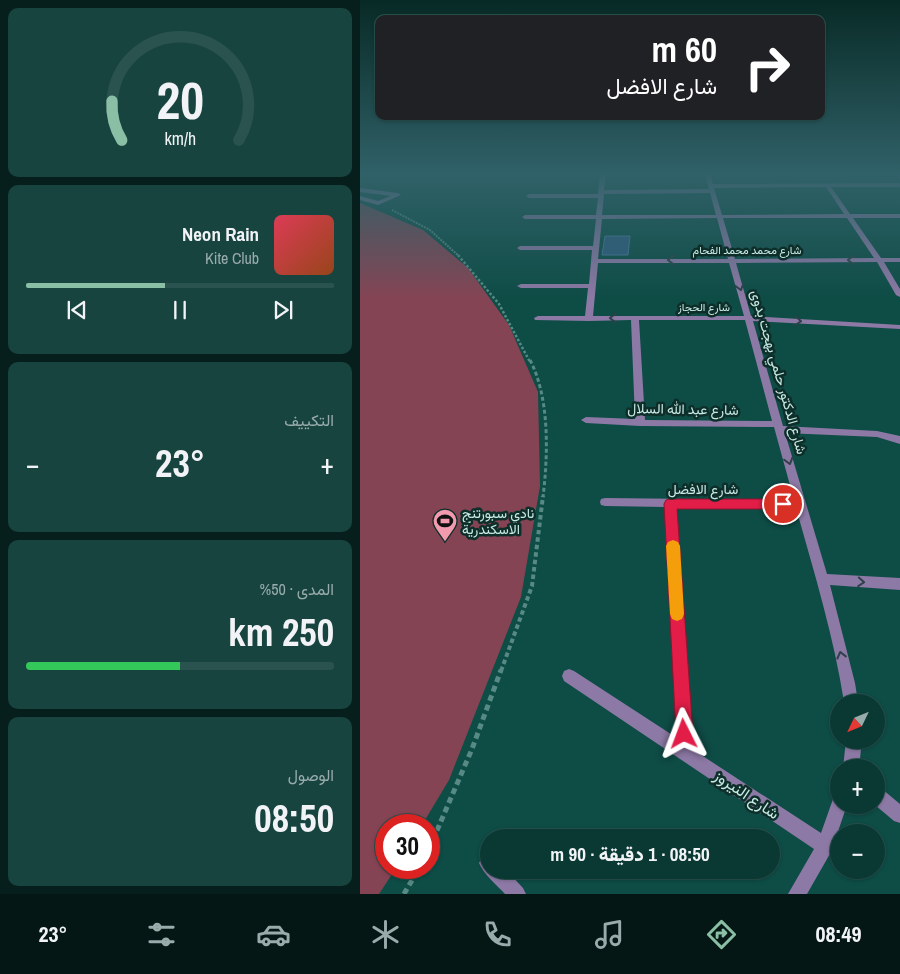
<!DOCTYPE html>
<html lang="ar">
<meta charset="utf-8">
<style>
:root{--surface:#0a3934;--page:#184440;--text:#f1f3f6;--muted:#99acac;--line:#2a534f;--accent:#8abfa5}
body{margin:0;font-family:"Archivo Narrow",Vazirmatn,sans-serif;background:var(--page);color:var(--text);direction:rtl;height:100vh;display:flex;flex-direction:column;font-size:19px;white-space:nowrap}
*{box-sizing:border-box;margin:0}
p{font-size:16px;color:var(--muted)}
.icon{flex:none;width:28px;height:28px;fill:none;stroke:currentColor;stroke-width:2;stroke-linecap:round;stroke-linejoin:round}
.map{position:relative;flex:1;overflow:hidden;direction:ltr}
.drawer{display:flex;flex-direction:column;gap:8px;padding:8px;background:#061f1d;width:360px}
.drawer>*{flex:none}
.banner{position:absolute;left:15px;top:15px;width:450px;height:105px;border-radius:10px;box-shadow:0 1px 4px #0004,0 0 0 1px var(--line);direction:rtl;background:#202124;color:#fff;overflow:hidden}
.needle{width:32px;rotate:227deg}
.buttons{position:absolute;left:470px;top:694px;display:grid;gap:10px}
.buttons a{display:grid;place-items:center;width:55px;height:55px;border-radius:50%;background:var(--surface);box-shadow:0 1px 4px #0004,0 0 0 1px var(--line);font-size:25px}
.speed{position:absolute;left:15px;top:814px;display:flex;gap:10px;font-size:25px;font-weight:700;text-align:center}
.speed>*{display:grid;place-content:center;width:65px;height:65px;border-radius:50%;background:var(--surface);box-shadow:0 1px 4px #0004,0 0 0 1px var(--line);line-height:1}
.speed .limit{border:8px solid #d22;background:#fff;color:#111}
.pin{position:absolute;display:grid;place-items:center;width:42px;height:42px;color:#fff;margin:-21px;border:2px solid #fff;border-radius:50%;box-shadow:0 1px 5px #0007}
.me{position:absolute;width:55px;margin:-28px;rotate:357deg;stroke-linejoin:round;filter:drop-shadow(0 0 4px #0008)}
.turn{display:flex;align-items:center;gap:18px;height:105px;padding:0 25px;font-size:22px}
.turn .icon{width:65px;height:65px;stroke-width:2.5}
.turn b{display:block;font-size:35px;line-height:42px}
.big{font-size:38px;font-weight:800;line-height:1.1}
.drawer .card{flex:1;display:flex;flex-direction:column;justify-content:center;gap:8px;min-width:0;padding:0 18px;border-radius:10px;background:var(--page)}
.drawer .dial{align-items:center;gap:0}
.dial svg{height:130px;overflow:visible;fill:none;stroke:var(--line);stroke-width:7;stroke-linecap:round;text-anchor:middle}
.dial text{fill:var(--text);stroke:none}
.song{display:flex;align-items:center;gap:15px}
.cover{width:60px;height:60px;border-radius:8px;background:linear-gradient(135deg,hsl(350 70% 55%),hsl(20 70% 35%))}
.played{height:5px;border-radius:2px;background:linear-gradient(90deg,var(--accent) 45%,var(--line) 45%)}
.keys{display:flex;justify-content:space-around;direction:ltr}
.heat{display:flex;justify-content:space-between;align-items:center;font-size:28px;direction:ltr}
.charge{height:8px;border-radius:4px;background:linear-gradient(90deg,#34c759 50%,var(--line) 0)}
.trip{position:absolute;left:120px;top:829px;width:300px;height:50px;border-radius:25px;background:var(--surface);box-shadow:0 1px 4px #0004,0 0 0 1px var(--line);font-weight:800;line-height:50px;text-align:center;direction:rtl}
.tabs{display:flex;height:80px;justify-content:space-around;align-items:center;background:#041715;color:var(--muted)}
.tabs .icon{width:35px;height:35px}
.tabs .active{color:var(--accent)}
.tabs b{font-size:22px;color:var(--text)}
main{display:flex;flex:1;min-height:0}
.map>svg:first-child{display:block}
</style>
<main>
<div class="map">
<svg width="540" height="894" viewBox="0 0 540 894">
<rect width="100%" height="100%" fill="#0e4c46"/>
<!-- green -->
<path fill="#854454" d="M0 203 63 230 108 268 149 325 178 392 180 486 161 597 89 780 62 825H26V868H36L19 894H0Z"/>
<!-- building -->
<path fill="#2f5b7f" stroke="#4a779c" d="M245 236H270L268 255H242Z"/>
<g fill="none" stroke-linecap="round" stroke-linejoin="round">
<!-- path-far4 -->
<path stroke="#578a84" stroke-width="2" stroke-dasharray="2 1" stroke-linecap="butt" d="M32 210 70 230 99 256"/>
<!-- path-far3 -->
<path stroke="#578a84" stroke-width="2.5" stroke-dasharray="2.5 2" stroke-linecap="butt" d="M98 255 139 304 170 362"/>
<!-- path-far2 -->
<path stroke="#578a84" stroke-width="3" stroke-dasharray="4 2.5" stroke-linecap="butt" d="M170 360C190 398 188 456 183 497"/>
<!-- path-far1 -->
<path stroke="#578a84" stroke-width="4" stroke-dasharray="4.5 3" stroke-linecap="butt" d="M141 671 172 586 183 496"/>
<!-- path -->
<g stroke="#578a84" stroke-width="5" stroke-dasharray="6 4" stroke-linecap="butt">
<path d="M69 849 112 749 141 670"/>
<path d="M44 894 59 868"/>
</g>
<!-- lane -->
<path fill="#8d79a5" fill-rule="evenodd" d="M0 188 38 193 41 195 18 205 0 200V196L18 201 31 196 0 192Z"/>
<!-- street -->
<g fill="#8d79a5" fill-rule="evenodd">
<path d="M240 173H246L244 190 349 189 345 173H350L353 184 540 183V187H471L490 214H540V218H493L521 258H540V262H524L540 289V297L536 295 517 262 376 263 391 316 540 325V329L393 321 423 426 517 431 540 436V444L517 437 425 433 467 574 540 578V590L470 585 495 683 498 702H484C474 637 454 572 436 508L316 507 332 749 461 833 473 799 479 797V805H487L471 852 447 894H428L454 849 204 681 202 676 204 671 209 669 214 671 317 738 305 507 245 506 241 505 240 502 241 499 245 498 434 500 414 427 280 426 226 423 221 420 226 417 275 419 271 320 229 321 175 320 174 318 178 316H225L228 288H161L157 286 161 284H229L232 250H160L157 248 160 246H233L236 219H165L162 217 165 215H236L238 198H169L166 196 169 194H238ZM466 187 484 214 362 215 354 188ZM350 193 356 215H242L244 194ZM357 218 368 259H238L242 219ZM363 218H487L514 258 375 259ZM238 263H369L384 316H233ZM279 320H385L412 421 285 420Z"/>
<path d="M535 173H540V179Z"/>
<path d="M486 740H502L499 768H483Z"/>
<path d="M516 787 522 789 540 804V823L534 821 515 805Z"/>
<path d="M128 854 129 870H146L163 888 166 894H145C136 884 124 875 119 863L122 857Z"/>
</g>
</g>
<!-- one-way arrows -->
<defs><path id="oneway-chevron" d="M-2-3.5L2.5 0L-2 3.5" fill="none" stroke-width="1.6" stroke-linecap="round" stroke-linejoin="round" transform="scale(1.25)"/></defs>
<g stroke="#2e4149">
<use href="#oneway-chevron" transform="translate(311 260) rotate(180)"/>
<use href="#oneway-chevron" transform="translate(491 260) rotate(-180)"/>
<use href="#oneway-chevron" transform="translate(380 287) rotate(74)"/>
<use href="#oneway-chevron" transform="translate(253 318) rotate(180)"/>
<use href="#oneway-chevron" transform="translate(438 321) rotate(3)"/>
<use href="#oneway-chevron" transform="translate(429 461) rotate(74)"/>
<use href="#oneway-chevron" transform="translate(501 582) rotate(4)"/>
<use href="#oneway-chevron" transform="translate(481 655) rotate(-104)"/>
</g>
<!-- sky -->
<linearGradient id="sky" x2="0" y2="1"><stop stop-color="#082a26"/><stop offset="0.58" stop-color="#306168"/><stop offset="1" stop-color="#306168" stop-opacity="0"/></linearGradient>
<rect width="540" height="299" fill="url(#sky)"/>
<!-- route -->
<path fill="#e11d48" stroke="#92132f" d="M310 499H423L427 500 429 504 427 508 423 509H317L333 734 330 740 324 743 318 740 316 734 304 504 306 500Z"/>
<!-- slow -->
<path fill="#f59e0b" d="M313 540 318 542 320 546 324 614 322 619 317 621 312 619 310 614 306 546 308 542Z"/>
<!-- icons -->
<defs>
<symbol id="stadium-pin" viewBox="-11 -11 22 30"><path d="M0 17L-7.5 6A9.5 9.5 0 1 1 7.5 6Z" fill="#f29aae" stroke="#0e2e2a"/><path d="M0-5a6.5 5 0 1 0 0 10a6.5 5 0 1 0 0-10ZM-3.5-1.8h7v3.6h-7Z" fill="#111"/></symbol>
</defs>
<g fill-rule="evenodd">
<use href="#stadium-pin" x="71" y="507" width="28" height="38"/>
</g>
<g text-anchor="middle" stroke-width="5" stroke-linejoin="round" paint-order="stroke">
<!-- far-street labels -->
<g font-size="11" fill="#c7eae5" stroke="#0e2e2a">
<text x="387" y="254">شارع محمد محمد الفحام</text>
<text x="344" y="311">شارع الحجاز</text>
</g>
<!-- street labels -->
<g font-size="14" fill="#c7eae5" stroke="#0e2e2a">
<text transform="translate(419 372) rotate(74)" y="5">شارع الدكتور حلمي بهجت بدوى</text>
<text transform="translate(323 409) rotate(1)" y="5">شارع عبد الله السلال</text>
<text x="343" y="494">شارع الافضل</text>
</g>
<!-- poi labels -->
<g font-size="14" fill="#c7eae5" stroke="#0e2e2a" text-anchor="start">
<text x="102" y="518">نادي سبورتنج<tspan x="102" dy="16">الاسكندرية</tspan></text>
</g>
<!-- near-street labels -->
<g font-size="16" fill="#c7eae5" stroke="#0e2e2a">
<text transform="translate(387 794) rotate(34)" y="6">شارع النيروز</text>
</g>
</g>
</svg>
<div class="buttons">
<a><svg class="needle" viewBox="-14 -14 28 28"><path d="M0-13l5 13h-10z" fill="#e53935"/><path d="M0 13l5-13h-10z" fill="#99acac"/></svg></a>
<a>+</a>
<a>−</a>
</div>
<div class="speed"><div class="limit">30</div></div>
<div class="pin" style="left:423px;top:504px;background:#d93025"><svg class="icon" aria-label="arrive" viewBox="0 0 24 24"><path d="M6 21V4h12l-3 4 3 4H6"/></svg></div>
<svg class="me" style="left:324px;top:734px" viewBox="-20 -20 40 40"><path d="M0-17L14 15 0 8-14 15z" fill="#e11d48" stroke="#fff" stroke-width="4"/></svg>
<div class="trip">08:50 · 1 دقيقة · 90 m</div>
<div class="banner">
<div class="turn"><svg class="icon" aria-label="right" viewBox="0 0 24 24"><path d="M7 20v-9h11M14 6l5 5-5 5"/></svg><div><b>60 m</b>شارع الافضل</div></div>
</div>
</div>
<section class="drawer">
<div class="card dial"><svg viewBox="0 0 100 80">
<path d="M14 69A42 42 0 1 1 86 69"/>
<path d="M14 69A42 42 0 0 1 8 45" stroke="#8abfa5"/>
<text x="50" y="56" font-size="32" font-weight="700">20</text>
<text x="50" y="72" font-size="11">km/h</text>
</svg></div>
<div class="card">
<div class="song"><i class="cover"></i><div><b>Neon Rain</b><p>Kite Club</p></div></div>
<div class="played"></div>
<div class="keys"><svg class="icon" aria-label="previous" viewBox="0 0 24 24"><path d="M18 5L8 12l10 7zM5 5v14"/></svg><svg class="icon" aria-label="pause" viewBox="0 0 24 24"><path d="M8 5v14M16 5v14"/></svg><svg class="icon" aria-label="next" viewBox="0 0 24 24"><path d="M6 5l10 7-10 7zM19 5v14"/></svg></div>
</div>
<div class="card"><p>التكييف</p>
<div class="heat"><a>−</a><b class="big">23°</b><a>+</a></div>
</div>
<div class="card"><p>المدى · 50%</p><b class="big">250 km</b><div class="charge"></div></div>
<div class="card"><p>الوصول</p><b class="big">08:50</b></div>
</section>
</main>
<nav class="tabs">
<b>08:49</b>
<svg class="icon active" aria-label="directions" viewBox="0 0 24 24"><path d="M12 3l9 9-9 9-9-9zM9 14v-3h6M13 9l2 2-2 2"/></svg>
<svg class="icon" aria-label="music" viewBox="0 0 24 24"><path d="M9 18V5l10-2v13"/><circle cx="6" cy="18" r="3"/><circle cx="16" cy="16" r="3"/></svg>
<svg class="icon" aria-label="phone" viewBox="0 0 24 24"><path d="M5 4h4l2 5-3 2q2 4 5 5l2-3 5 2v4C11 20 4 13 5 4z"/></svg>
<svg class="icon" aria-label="climate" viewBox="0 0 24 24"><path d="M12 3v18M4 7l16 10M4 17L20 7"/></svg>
<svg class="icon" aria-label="car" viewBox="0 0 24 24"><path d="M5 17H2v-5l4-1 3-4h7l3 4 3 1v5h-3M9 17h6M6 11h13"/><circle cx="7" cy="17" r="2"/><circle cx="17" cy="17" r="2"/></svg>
<svg class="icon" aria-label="filters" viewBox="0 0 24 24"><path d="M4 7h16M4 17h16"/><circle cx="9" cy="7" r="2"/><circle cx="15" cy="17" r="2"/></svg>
<b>23°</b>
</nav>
